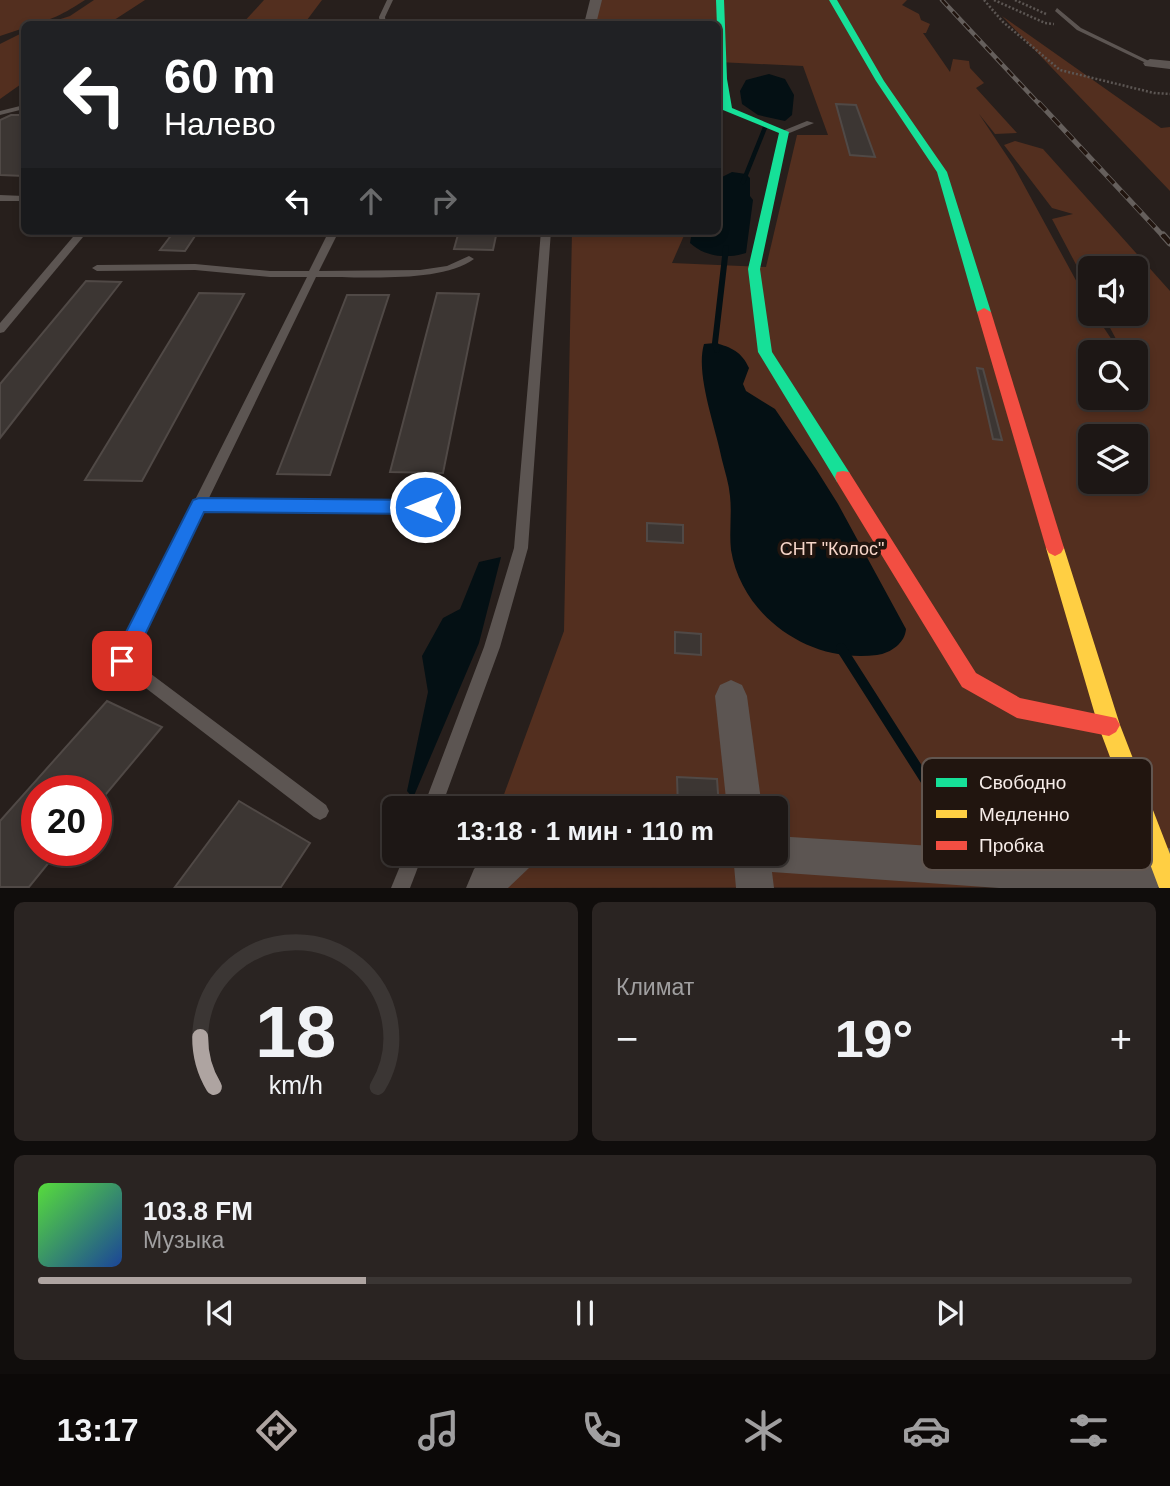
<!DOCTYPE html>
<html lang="ru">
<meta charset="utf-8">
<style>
:root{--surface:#1d1715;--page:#2a2422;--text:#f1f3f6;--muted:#a09fa0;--line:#3b3634;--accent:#aea4a1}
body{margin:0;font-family:Arial,sans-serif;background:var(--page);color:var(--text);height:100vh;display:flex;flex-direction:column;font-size:26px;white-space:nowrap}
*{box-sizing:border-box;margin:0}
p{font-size:23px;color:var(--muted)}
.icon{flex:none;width:38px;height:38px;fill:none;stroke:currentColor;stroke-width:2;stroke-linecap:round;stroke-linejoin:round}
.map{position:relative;height:888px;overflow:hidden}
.drawer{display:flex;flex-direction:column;gap:14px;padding:14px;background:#100d0c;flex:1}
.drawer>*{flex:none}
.hud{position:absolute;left:21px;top:21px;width:700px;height:214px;border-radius:10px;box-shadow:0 4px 10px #0003,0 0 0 2px var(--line);background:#202124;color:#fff;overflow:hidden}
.fabs{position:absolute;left:1078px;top:256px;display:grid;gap:14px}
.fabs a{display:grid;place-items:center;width:70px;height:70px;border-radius:10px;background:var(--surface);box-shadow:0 4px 10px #0003,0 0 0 2px var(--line);font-size:35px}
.speed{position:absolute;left:21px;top:775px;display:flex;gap:14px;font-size:35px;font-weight:700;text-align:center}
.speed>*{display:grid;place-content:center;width:91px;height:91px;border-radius:50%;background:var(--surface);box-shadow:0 4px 10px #0003,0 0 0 2px var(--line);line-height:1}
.speed .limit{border:10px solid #d22;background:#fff;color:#111}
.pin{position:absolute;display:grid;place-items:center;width:60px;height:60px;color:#fff;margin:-30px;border-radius:14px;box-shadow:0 4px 10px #0006}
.me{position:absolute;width:77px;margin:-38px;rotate:270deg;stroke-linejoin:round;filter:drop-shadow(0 0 5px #0008)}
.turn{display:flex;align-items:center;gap:24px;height:147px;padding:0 28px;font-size:32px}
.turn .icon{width:91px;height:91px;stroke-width:2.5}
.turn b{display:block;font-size:49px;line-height:60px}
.lanes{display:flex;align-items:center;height:66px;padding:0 28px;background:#0003;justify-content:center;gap:35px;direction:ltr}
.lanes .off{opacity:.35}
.big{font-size:52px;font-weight:700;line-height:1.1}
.drawer .widget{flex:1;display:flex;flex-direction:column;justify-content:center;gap:10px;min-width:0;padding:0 24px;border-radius:10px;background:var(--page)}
.drawer .dial{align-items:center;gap:0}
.dial svg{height:182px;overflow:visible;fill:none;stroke:var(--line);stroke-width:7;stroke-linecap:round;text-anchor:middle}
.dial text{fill:var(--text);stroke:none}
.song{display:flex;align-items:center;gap:21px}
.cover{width:84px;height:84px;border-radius:10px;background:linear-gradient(135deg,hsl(110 70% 55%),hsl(220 70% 35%))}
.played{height:7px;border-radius:4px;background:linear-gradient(90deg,var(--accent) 30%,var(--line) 30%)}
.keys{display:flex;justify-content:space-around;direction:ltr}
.heat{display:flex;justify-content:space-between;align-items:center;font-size:38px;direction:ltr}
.drawer .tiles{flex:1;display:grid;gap:14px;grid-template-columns:1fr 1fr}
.widget:last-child{grid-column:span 2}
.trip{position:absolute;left:382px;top:796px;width:406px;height:70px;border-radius:10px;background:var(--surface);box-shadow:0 4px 10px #0003,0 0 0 2px var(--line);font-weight:700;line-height:70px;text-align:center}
.tab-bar{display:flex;height:112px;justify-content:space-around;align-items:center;background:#0c0908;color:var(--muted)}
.tab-bar .icon{width:49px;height:49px}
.tab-bar .active{color:var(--accent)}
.tab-bar b{font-size:32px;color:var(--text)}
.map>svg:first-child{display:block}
</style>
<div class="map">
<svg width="1170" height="888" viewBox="0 0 1170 888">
<rect width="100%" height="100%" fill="#271f1c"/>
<!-- green -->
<g fill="#532f1f" fill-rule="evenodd">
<path d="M0 0H85C66 12 48 24 24 24V28L0 36Z"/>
<path d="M94 0H145L108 24H45L70 16Z"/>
<path d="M264 0H322L304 24H242Z"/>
<path d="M601 0H907L902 5 919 14 921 20 930 24 926 33H923L950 72 953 59 969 61 970 68 984 83 976 88 1017 133 995 134 979 114 1013 165 1090 306V313H1094L1120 352H1090V397H1136V352H1123L1102 313H1136V268H1090V291L1052 219 1073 214 1052 208 1004 145 1015 141 1043 149 1170 291V887L471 888 482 854H775V808H499L564 631 572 231H686L672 263 766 267 797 135H828L803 66 718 62V76V24H595ZM1090 436H1136V481H1090Z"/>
<path d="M1002 16 1161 128 1170 127V191Z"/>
<path d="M24 32V82L0 99V44Z"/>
</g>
<!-- water -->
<g fill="#041014">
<path d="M769 74 785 79 794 95 792 115 785 121 758 115 742 104 740 91 746 80Z"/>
<path d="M732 172 746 174 750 178V196L753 200 746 253C727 259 705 257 690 243L692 231H718V179Z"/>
<path d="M715 343C731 347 742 352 749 368L743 384 746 391 775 409 816 469 838 504 906 629C905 643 891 653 877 655 810 664 742 617 731 550 729 532 732 514 730 496 729 484 725 472 722 460 716 428 695 374 704 344Z"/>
<path d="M501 557 479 643 413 798 407 791 428 692 422 656 443 618 460 609 479 562Z"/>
</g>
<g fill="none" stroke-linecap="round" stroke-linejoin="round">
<!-- stream-far2 -->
<path stroke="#041014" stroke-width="4.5" d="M743 182 766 125"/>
<!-- stream-far1 -->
<path stroke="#041014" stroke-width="6" d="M717 350 715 343 726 248"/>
<!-- stream -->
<path stroke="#041014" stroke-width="10" d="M841 648 929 786 951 855"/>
</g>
<!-- building -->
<g fill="#3c3633" stroke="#504946" stroke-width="2">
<path d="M836 104 856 105 875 157 850 155Z"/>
<path d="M11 115H24V176L0 175V120Z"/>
<path d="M459 231H497L493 250 454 249Z"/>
<path d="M173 233H197L185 251 160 250Z"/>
<path d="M86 281 121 282 0 438V384Z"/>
<path d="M199 293 244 294 142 481 85 480Z"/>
<path d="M437 293 479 294 443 473 390 472Z"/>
<path d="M347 295H389L330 475 277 474Z"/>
<path d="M977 368 983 369 1002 440 993 439Z"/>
<path d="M647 523 683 525V543L647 541Z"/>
<path d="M675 632 701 634V655L675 653Z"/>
<path d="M107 701 162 727 96 806V791H37V850H59L29 887H0V821Z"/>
<path d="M677 777 717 779 719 808H678Z"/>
<path d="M239 801 310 843 281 887H175Z"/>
</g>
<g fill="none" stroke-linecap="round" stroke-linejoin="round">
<!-- path -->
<g stroke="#5c5653" stroke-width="2.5" stroke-dasharray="2 2" stroke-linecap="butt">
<path d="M984 0 1003 22 1060 70 1154 93 1170 94"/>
<path d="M994 0 1045 23 1054 24"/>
<path d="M1015 0 1046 14"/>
</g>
<!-- lane -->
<g fill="#5c5552" fill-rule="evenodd">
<path d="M387 0H393L385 17 386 24H380L379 17Z"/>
<path d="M1057 8 1081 28 1153 63 1148 64 1077 30 1055 11Z"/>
<path d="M24 105V109L0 115V111Z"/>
<path d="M807 121 814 123 787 134 780 132Z"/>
<path d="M0 195 24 196V201H0Z"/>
<path d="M78 231H88L4 332 0 333V323Z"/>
<path d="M329 231H339L319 271 420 270 447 266 469 256 474 259C441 284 358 276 316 277L208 500 425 502 430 503 432 507 430 511 425 512 203 510 131 659 326 805 329 811 326 817 320 820 314 817 117 666 114 661 307 277H270L195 270 97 271 92 268 97 265 195 264 270 271H309Z"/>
<path d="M541 231H551L528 548 500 647 441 808H423L484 647 514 548Z"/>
<path d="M405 854H423L410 888H391Z"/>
</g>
<!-- street -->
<g fill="#5c5552" fill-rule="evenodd">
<path d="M590 0H602L596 24H584Z"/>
<path d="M1150 59 1170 61V69L1145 66 1143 63Z"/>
<path d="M731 680 742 685 747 696 762 808H727L715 696 720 685Z"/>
<path d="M775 836 1122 858 1170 848V884L1157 888H999L772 872 774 888H736L733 854H775Z"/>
<path d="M490 854H535L530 867 508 888H466L474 869Z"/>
</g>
<!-- fast -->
<g fill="#16e098" fill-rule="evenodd">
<path d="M716 0H724L727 79 732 108 789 132 760 269 772 352 849 472 851 477 849 482H837L758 352 748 269 779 133 723 110 719 79Z"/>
<path d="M829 0H837L884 81 947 172 991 312 989 315H979L977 312 937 172 876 81Z"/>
</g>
<!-- slow -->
<path fill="#ffcf43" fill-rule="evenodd" d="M1055 540 1061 543 1064 548 1120 725 1170 854V888H1159L1098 725 1046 548 1049 543Z"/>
<!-- jam -->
<g fill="#f24e42" fill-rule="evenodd">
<path d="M984 308 991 312 1064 548 1061 553 1055 556 1049 553 1046 548 977 312Z"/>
<path d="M843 471 849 472 976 673 1020 698 1116 718 1120 725 1116 732 1109 736 1017 718 962 687 837 482 835 477 837 472Z"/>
</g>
<defs>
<path id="rail-far2" d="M942 0 1040 105"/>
<path id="rail-far1" d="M1039 103 1164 237"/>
<path id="rail" d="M1163 235 1170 243"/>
</defs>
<!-- rail-far2 casing -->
<use href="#rail-far2" stroke="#655f5c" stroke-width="4.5"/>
<!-- rail-far1 casing -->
<use href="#rail-far1" stroke="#655f5c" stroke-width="5"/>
<!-- rail casing -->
<use href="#rail" stroke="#655f5c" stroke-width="7"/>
<!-- rail-far2 -->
<use href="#rail-far2" stroke="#21150f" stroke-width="2.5" stroke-dasharray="8" stroke-linecap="butt"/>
<!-- rail-far1 -->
<use href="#rail-far1" stroke="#21150f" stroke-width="3.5" stroke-dasharray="10" stroke-linecap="butt"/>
<!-- rail -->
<use href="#rail" stroke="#21150f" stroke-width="4.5" stroke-dasharray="13" stroke-linecap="butt"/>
</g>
<!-- route -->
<path fill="#1a73e8" stroke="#114b97" stroke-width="2" d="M199 498 425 500 431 502 433 507 431 512 425 514 204 512 129 668 122 671 115 668 112 661 115 654 193 500Z"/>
<g text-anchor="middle" stroke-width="7" stroke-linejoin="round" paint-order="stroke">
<!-- park labels -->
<g font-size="18" fill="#f6d5c8" stroke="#21150f">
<text x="832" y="555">СНТ "Колос"</text>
</g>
</g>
<!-- legend -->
<rect x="922" y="758" width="230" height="112" rx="10" fill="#21150f" stroke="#615650" stroke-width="2"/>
<rect x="936" y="778" width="31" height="9" fill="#16e098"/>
<rect x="936" y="810" width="31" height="8" fill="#ffcf43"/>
<rect x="936" y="841" width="31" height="9" fill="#f24e42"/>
<g font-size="19" fill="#f6ece8">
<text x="979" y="789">Свободно</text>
<text x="979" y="821">Медленно</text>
<text x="979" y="852">Пробка</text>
</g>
</svg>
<div class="fabs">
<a><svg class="icon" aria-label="sound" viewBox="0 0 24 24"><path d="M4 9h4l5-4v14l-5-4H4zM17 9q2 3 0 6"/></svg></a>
<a><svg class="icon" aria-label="search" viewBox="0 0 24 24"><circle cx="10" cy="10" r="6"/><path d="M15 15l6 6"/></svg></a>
<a><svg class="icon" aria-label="layers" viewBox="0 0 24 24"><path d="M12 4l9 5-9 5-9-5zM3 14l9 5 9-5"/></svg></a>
</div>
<div class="speed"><div class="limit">20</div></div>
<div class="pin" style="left:122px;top:661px;background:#d93025"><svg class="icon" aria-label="arrive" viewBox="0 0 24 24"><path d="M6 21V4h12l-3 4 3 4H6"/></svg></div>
<svg class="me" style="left:425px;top:507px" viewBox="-20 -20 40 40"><circle r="17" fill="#1a73e8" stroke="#fff" stroke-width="3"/><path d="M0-11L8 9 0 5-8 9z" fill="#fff"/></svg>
<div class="trip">13:18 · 1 мин · 110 m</div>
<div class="hud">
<div class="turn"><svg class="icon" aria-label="left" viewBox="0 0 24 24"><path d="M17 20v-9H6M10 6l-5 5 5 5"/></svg><div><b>60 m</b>Налево</div></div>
<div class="lanes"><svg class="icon" aria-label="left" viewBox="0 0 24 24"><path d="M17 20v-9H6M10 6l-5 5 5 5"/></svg><svg class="icon off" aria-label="ahead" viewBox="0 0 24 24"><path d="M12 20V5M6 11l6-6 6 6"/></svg><svg class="icon off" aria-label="right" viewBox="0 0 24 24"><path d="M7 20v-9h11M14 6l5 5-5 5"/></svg></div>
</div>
</div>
<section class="drawer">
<div class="tiles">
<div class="widget dial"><svg viewBox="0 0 100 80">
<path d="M14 69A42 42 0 1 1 86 69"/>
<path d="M14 69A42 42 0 0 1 8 47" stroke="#aea4a1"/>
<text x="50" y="56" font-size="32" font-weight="700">18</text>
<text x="50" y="72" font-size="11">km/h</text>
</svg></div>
<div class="widget"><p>Климат</p>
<div class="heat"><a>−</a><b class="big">19°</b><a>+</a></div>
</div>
<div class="widget">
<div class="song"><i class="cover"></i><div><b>103.8 FM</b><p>Музыка</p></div></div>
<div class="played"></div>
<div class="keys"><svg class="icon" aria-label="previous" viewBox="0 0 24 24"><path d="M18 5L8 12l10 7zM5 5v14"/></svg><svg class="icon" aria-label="pause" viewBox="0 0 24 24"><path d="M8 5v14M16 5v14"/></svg><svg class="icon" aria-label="next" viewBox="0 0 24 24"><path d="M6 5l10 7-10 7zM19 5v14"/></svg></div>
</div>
</div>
</section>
<nav class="tab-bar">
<b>13:17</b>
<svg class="icon active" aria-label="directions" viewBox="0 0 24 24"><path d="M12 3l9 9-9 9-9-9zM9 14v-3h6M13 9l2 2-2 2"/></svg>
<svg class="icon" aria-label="music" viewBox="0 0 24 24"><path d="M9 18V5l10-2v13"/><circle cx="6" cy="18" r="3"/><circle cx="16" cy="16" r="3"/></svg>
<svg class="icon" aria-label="phone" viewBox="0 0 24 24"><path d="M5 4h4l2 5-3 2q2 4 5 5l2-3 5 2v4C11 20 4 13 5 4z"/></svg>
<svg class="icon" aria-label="climate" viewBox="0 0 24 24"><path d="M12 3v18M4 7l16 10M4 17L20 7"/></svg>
<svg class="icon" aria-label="car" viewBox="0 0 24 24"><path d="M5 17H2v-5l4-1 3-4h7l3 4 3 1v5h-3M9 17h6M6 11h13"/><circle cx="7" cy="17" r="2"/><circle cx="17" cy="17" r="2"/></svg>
<svg class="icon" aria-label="filters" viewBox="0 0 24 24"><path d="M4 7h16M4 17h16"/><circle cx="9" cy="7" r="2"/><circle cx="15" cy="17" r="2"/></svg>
</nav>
